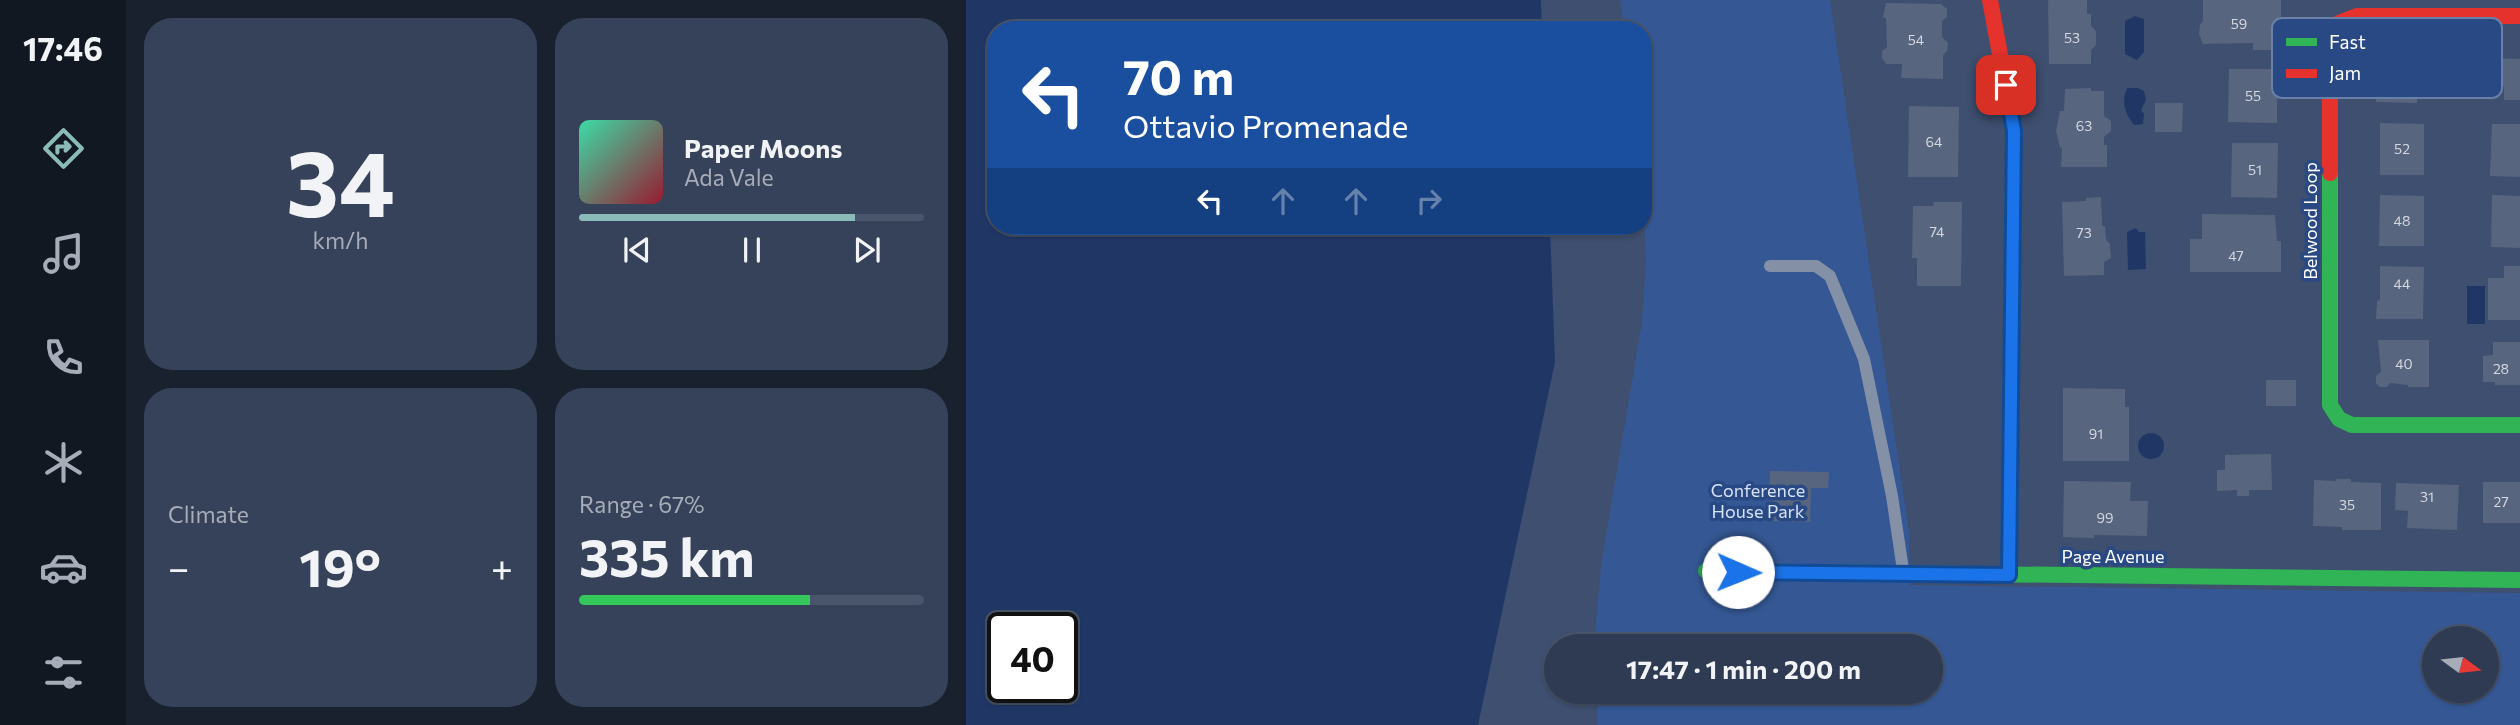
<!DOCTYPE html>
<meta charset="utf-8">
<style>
:root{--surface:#2e3b53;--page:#36425a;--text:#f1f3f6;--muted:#a7adb8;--line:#49556a;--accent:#8bbbb9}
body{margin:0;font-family:Commissioner,sans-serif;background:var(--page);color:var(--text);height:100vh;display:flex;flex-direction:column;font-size:26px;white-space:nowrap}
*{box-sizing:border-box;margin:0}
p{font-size:23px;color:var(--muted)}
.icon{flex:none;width:38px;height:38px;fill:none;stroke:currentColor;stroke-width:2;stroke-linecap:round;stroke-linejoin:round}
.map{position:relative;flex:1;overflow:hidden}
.side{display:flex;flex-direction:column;gap:18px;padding:18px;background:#19202e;width:840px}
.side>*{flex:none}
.banner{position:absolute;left:21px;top:21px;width:665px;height:214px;border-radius:28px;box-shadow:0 2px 5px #0004,0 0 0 2px var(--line);background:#1a4fa0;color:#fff;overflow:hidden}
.needle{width:46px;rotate:105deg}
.tools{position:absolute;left:1456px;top:626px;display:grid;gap:14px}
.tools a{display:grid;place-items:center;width:77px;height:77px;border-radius:50%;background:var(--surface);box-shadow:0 2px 5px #0004,0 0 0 2px var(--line);font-size:35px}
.speed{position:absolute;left:21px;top:612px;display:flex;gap:14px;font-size:35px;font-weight:700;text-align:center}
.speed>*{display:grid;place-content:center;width:91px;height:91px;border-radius:50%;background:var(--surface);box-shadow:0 2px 5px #0004,0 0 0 2px var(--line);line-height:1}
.speed .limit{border:4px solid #111;border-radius:10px;background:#fff;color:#111}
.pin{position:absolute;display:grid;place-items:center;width:60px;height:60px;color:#fff;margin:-30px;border-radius:14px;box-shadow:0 4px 10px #0006}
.me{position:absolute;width:77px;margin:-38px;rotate:91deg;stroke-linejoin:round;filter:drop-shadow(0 0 5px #0008)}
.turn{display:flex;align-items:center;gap:24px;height:147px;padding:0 21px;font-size:32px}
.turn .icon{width:91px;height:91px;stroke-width:2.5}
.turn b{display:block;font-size:49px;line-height:60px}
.lanes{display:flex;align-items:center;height:66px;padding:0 21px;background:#0003;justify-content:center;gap:35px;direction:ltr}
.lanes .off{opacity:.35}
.big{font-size:52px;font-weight:700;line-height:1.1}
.side .tile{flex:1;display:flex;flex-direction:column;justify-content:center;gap:10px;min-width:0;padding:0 24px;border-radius:28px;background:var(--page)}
.side .dial{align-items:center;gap:0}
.dial b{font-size:91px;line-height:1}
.song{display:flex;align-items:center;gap:21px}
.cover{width:84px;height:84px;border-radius:10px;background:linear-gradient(135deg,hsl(160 70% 55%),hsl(350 70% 35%))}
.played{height:7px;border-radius:4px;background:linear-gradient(90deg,var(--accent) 80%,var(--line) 80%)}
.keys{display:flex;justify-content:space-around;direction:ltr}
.heat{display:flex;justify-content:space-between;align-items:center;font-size:38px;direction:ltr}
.charge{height:10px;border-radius:5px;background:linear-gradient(90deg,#34c759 67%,var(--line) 0)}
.side .tiles{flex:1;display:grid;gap:18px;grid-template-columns:repeat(2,1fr)}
.trip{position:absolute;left:578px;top:634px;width:399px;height:70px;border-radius:35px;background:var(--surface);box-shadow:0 2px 5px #0004,0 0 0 2px var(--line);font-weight:700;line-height:70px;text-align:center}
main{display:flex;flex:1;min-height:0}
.menu{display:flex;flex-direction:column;width:126px;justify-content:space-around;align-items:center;background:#121821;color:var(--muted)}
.menu .icon{width:49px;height:49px}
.menu .on{color:var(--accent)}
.menu b{font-size:32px;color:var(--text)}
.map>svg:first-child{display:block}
</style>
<main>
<nav class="menu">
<b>17:46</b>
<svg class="icon on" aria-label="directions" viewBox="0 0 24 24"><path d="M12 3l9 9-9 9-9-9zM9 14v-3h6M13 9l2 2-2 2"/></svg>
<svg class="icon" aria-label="music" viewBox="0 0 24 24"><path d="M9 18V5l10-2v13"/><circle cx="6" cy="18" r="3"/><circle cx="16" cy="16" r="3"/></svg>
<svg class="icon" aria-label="phone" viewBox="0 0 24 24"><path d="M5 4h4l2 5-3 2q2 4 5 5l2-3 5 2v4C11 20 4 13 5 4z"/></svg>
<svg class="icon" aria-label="climate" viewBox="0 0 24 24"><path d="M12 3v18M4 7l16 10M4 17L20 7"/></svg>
<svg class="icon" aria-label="car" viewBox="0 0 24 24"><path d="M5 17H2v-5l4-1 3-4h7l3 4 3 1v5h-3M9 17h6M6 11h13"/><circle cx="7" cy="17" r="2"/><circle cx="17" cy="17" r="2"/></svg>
<svg class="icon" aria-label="filters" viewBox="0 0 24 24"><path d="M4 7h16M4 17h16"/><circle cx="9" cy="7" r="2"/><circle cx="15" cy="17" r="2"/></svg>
</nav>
<section class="side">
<div class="tiles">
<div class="tile dial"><b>34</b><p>km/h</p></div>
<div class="tile">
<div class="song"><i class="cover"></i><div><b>Paper Moons</b><p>Ada Vale</p></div></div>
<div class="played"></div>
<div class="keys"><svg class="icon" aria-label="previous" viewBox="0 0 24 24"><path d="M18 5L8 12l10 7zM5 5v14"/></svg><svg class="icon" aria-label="pause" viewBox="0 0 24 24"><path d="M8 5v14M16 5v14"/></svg><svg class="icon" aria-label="next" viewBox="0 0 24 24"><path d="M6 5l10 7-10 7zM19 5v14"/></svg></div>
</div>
<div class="tile"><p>Climate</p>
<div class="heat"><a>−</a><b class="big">19°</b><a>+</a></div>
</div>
<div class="tile"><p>Range · 67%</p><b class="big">335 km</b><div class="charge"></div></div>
</div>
</section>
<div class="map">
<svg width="1554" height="725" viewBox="0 0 1554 725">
<rect width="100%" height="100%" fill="#3e4f6f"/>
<!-- green -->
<path fill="#355895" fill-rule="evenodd" d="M654 0H864L943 532V585L1554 593V725H631L632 691H964V646H628L635 566 676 322 680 263 677 189V30H659ZM1468 639H1521V691H1468Z"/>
<!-- water -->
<g fill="#203766" fill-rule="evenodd">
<path d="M0 0H575L576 30H30V226H584L589 362 512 725H0ZM37 628H96V688H37Z"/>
<path d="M1169 16 1178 19V52L1171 60 1159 54V21Z"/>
<path d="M1161 88H1172L1178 91 1180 100 1175 110 1178 114 1177 124 1168 125C1159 114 1155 102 1161 88Z"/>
<path d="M1170 228 1173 232H1179L1180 269 1162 270 1161 232Z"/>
<rect x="1501" y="286" width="18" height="38"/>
<circle cx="1185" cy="446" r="13"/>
</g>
<!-- building -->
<g fill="#57657f">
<path d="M1082 0H1121V14H1125V26L1130 31V45L1125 50V64H1083Z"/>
<path d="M1237 0H1315V23H1312V34H1308V50H1287V43L1237 44 1233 34 1234 25 1237 21Z"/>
<path d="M920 3 975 4 981 9V17L976 21V37L982 43 981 51 977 55V79L935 78 936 64H920L916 58V51L921 47 920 18 917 17Z"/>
<path d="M1425 55 1453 56V59L1464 60V88H1452L1451 103 1410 102 1412 58H1425Z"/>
<path d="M1517 58 1554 59V100H1538V87H1516Z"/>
<path d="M1263 69H1311V123L1262 122Z"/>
<path d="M1125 88V91H1138V116L1145 121V131L1138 137V145H1141V167H1095L1096 147 1094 148 1090 131 1094 111H1098L1099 89Z"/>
<path d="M1189 103H1217L1216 132H1189Z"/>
<path d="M943 106 993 107 992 177H942Z"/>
<path d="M1414 123 1458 124V175H1414Z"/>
<path d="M1526 124H1554V177L1524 176Z"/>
<path d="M1266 143H1312L1311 198 1265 197Z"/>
<path d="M1414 195 1458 196V246H1413Z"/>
<path d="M1526 195 1554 196V248L1525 247Z"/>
<path d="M1135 197 1136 226H1139L1140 240 1144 244 1145 258 1138 262V275L1098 276 1096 202 1120 201V198Z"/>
<path d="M967 202H996L995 286H951V258H946L947 206H968Z"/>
<path d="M1236 214 1309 215 1311 241H1315V272H1224V239H1236Z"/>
<path d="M1414 266 1458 267 1457 319H1410L1411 301 1414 300Z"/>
<path d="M1538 266H1554V320H1522V278H1538Z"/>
<path d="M1412 340H1463V387H1442V385L1424 383 1421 387H1414L1410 383V376L1415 372Z"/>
<path d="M1527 342H1554V385H1529V382H1517V356L1527 355Z"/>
<rect x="1300" y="380" width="30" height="26"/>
<path d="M1097 388 1159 389V407H1163V461H1097Z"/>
<path d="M1305 454 1306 490H1283V496H1271V490L1251 491V470H1259V455Z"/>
<path d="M804 471 863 472 862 488H845L844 522 803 521Z"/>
<path d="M1370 479H1385V482L1415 483V530H1376V527L1347 526 1348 480 1370 481Z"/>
<path d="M1098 481 1165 482 1164 501H1182L1181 536 1128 535V538L1097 537Z"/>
<rect x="1517" y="482" width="37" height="41"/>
<path d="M1430 483 1493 485 1491 530 1441 528 1442 511 1429 510Z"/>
</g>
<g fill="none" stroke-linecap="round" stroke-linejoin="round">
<!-- lane -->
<path stroke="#8490a5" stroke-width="12" d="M804 266H850L864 276 898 359 926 496 937 570"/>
<!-- fast -->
<g stroke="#30b455" stroke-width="16">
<path d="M1364 173V405L1373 419 1386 425H1554"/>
<path d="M740 571 1554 580"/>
<path d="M1043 575 1047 177"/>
</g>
<!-- jam -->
<g stroke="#e5322d" stroke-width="16">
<path d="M1024 0 1048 131 1047 177"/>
<path d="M1364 173V38L1373 23 1391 16H1554"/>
</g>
</g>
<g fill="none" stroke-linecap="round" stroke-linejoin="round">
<defs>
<path id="route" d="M772 572 1043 575 1048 131 1040 85"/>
</defs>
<!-- route casing -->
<use href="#route" stroke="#114b97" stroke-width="18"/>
<!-- route -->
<use href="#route" stroke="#1a73e8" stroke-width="12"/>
</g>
<g text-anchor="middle" stroke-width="7" stroke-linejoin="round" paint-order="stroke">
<!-- number labels -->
<g font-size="14" fill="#d5d8df">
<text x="1273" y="29">59</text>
<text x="1106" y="43">53</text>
<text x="950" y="45">54</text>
<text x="1287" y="101">55</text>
<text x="1118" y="131">63</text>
<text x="968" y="147">64</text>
<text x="1436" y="154">52</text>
<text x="1289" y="175">51</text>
<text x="1436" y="226">48</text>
<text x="971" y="237">74</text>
<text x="1118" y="238">73</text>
<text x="1270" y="261">47</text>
<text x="1436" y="289">44</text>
<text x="1438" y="369">40</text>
<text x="1535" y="374">28</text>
<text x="1130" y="439">91</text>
<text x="1461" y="502">31</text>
<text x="1535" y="507">27</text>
<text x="1381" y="510">35</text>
<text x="1139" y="523">99</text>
</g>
<!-- street labels -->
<g font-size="18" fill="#fff" stroke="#294984">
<text transform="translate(1345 221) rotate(-90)" y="6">Belwood Loop</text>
<text x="1147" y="563">Page Avenue</text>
</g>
<!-- park labels -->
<g font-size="18" fill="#d6e2f6" stroke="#294984">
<text x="792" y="497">Conference<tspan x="792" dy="21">House Park</tspan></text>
</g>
</g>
<!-- legend -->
<rect x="1306" y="18" width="230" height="80" rx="10" fill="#294984" stroke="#6980a9" stroke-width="2"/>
<rect x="1320" y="38" width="31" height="8" fill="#30b455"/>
<rect x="1320" y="69" width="31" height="9" fill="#e5322d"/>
<g font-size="19" fill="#fff">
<text x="1363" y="49">Fast</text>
<text x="1363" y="80">Jam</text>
</g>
</svg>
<div class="tools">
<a><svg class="needle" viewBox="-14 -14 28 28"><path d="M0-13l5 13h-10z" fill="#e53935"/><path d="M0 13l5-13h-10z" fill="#a7adb8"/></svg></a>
</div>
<div class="speed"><div class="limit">40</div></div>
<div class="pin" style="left:1040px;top:85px;background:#d93025"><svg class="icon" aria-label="arrive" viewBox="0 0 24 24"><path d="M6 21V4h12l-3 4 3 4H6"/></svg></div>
<svg class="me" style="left:772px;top:572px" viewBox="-20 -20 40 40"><circle r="19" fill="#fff"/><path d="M0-13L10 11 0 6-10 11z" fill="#1a73e8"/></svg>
<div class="trip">17:47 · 1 min · 200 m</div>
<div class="banner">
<div class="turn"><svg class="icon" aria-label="left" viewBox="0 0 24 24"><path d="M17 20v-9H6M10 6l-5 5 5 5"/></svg><div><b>70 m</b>Ottavio Promenade</div></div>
<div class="lanes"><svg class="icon" aria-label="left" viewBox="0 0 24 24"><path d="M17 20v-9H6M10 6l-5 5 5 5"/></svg><svg class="icon off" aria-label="ahead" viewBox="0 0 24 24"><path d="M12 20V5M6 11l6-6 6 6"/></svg><svg class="icon off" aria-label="ahead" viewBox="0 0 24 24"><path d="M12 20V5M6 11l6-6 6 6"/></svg><svg class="icon off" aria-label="right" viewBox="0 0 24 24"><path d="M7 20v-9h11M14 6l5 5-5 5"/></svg></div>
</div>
</div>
</main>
